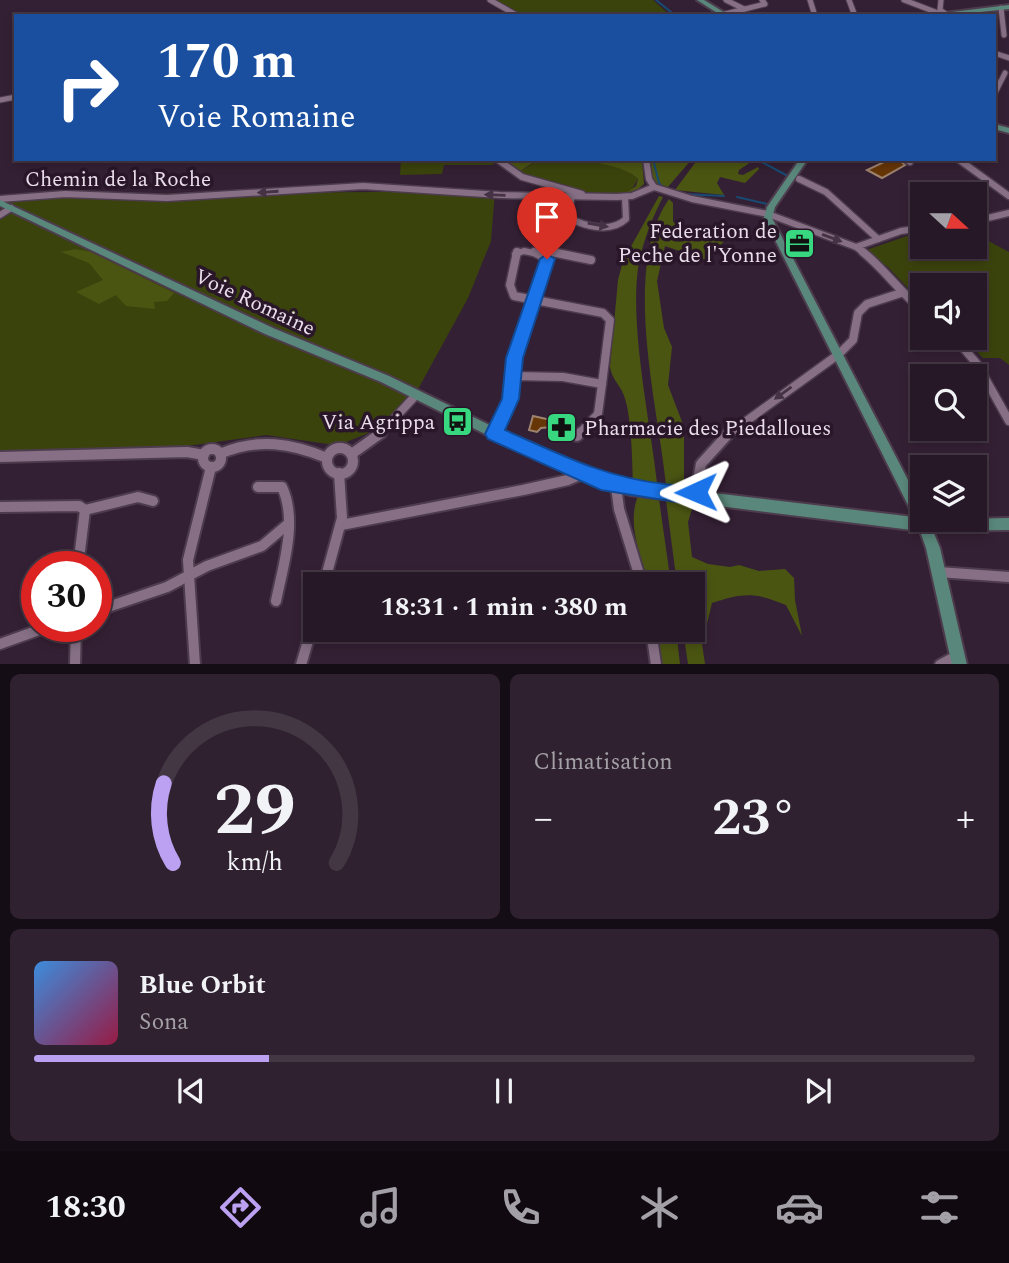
<!DOCTYPE html>
<html lang="fr">
<meta charset="utf-8">
<style>
:root{--surface:#271827;--page:#2f212f;--text:#f1f3f6;--muted:#a4a0a7;--line:#433744;--accent:#bca0f2}
body{margin:0;font-family:Spectral,serif;background:var(--page);color:var(--text);height:100vh;display:flex;flex-direction:column;font-size:26px;white-space:nowrap}
*{box-sizing:border-box;margin:0}
p{font-size:23px;color:var(--muted)}
.icon{flex:none;width:38px;height:38px;fill:none;stroke:currentColor;stroke-width:2;stroke-linecap:round;stroke-linejoin:round}
.map{position:relative;height:664px;overflow:hidden}
.side{display:flex;flex-direction:column;gap:10px;padding:10px;background:#150d15;flex:1}
.side>*{flex:none}
.hud{position:absolute;left:14px;top:14px;width:982px;height:147px;border-radius:0px;box-shadow:0 4px 10px #0003,0 0 0 2px var(--line);background:#1a4fa0;color:#fff;overflow:hidden}
.needle{width:46px;rotate:111deg}
.tools{position:absolute;left:910px;top:182px;display:grid;gap:14px}
.tools a{display:grid;place-items:center;width:77px;height:77px;border-radius:0px;background:var(--surface);box-shadow:0 4px 10px #0003,0 0 0 2px var(--line);font-size:35px}
.speed{position:absolute;left:21px;top:551px;display:flex;gap:14px;font-size:35px;font-weight:700;text-align:center}
.speed>*{display:grid;place-content:center;width:91px;height:91px;border-radius:50%;background:var(--surface);box-shadow:0 4px 10px #0003,0 0 0 2px var(--line);line-height:1}
.speed .limit{border:10px solid #d22;background:#fff;color:#111}
.pin{position:absolute;display:grid;place-items:center;width:60px;height:60px;color:#fff;margin:-72px -30px;border-radius:50% 50% 50% 0;rotate:-45deg;box-shadow:0 0 7px #0007}
.pin .icon{rotate:45deg}
.me{position:absolute;width:77px;margin:-38px;rotate:269deg;stroke-linejoin:round;filter:drop-shadow(0 0 5px #0008)}
.turn{display:flex;align-items:center;gap:24px;height:147px;padding:0 28px;font-size:32px}
.turn .icon{width:91px;height:91px;stroke-width:2.5}
.turn b{display:block;font-size:49px;line-height:60px}
.big{font-size:52px;font-weight:700;line-height:1.1}
.side .tile{flex:1;display:flex;flex-direction:column;justify-content:center;gap:10px;min-width:0;padding:0 24px;border-radius:10px;background:var(--page)}
.side .dial{align-items:center;gap:0}
.dial svg{height:182px;overflow:visible;fill:none;stroke:var(--line);stroke-width:7;stroke-linecap:round;text-anchor:middle}
.dial text{fill:var(--text);stroke:none}
.song{display:flex;align-items:center;gap:21px}
.cover{width:84px;height:84px;border-radius:10px;background:linear-gradient(135deg,hsl(210 70% 55%),hsl(340 70% 35%))}
.played{height:7px;border-radius:4px;background:linear-gradient(90deg,var(--accent) 25%,var(--line) 25%)}
.keys{display:flex;justify-content:space-around;direction:ltr}
.heat{display:flex;justify-content:space-between;align-items:center;font-size:38px;direction:ltr}
.side .tiles{flex:1;display:grid;gap:10px;grid-template-columns:1fr 1fr}
.tile:last-child{grid-column:span 2}
.trip{position:absolute;left:303px;top:572px;width:402px;height:70px;border-radius:0px;background:var(--surface);box-shadow:0 4px 10px #0003,0 0 0 2px var(--line);font-weight:700;line-height:70px;text-align:center}
.dock{display:flex;height:112px;justify-content:space-around;align-items:center;background:#100a10;color:var(--muted)}
.dock .icon{width:49px;height:49px}
.dock .current{color:var(--accent)}
.dock b{font-size:32px;color:var(--text)}
.map>svg:first-child{display:block}
</style>
<div class="map">
<svg width="1009" height="665" viewBox="0 0 1009 665">
<rect width="100%" height="100%" fill="#342034"/>
<!-- green -->
<g fill="#3b430d">
<path d="M493 0H653L671 16H526Z"/>
<path d="M401 159H492L495 161 493 165H444L442 174 400 175Z"/>
<path d="M551 159C578 162 618 157 638 179L630 192C602 200 545 184 519 172L535 162Z"/>
<path d="M495 191 491 241 468 298 411 402 366 434 346 442 328 444 266 435 172 448 0 461V209L21 195Z"/>
<path d="M922 234V247H975V234L1009 252V365L1000 358H983L963 338H975V285H922V303L888 267 868 254 869 249 907 236Z"/>
</g>
<!-- forest -->
<g fill="#4b5512">
<path d="M506 159H642L644 184 637 190 626 193 636 186 638 179C622 162 561 156 538 161 531 163 525 168 519 172Z"/>
<path d="M649 159H692L667 188 654 182Z"/>
<path d="M698 159H765L751 162 739 170 738 174 743 175 758 167 759 169 745 183 720 177 717 183 724 195 675 190Z"/>
<path d="M659 196 663 197C652 218 642 244 638 268 630 330 650 420 657 483L633 482C632 459 632 410 622 391 617 382 612 378 610 367L618 280 623 261Z"/>
<path d="M669 199 673 203V222L724 241 709 261 665 246 657 281 664 328 672 347 668 385 684 427V488L666 485C658 405 621 268 669 199Z"/>
<path d="M75 249 91 252 174 293 167 301 154 302 155 309 126 306 116 295 99 304 76 292 103 280 89 263 61 252Z"/>
<path d="M638 496 659 499 671 584H648C642 555 626 526 638 496Z"/>
<path d="M666 500 687 503 692 509 688 522 692 557 708 564 730 567 739 565 759 571 785 569 794 578 795 600 802 636 786 605C755 592 743 593 712 603L702 644 705 664H688L683 630H693V584H677Z"/>
<path d="M657 630H676L680 664H662Z"/>
</g>
<g fill="none" stroke-linecap="round" stroke-linejoin="round">
<!-- stream -->
<g stroke="#184a74" stroke-width="2">
<path d="M656 0 676 16"/>
<path d="M653 159 659 183 664 188"/>
<path d="M756 159 786 175"/>
<path d="M684 194 724 196"/>
<path d="M737 197 767 204"/>
</g>
</g>
<!-- building -->
<g fill="#673607" stroke="#9e836f" stroke-width="2">
<path d="M898 159 905 165 882 178 867 170 888 160 892 162Z"/>
<path d="M533 416 569 424 565 440 560 438 557 430 552 427 541 428 537 432 529 430Z"/>
</g>
<g fill="none" stroke-linecap="round" stroke-linejoin="round">
<defs>
<g id="minor-far3">
<path d="M490 0 518 16"/>
<path d="M726 0 744 9"/>
<path d="M810 0 815 16"/>
<path d="M849 0 855 16"/>
<path d="M904 0 938 13"/>
<path d="M941 0 940 10 949 16"/>
<path d="M1001 8 1004 35"/>
<path d="M725 14 765 4 762 0"/>
<path d="M994 53 1009 58"/>
<path d="M994 95 1005 73"/>
<path d="M0 100 16 97"/>
</g>
<g id="minor-far2">
<path d="M497 159 522 177 582 194"/>
<path d="M646 159 649 179 654 187"/>
<path d="M906 159 910 162"/>
<path d="M958 159 1009 196"/>
<path d="M799 179 826 192 878 239"/>
<path d="M654 187 692 199 768 214 856 247 865 254"/>
<path d="M572 196 567 217C584 226 610 234 626 219L625 197"/>
<path d="M0 199 65 194 167 198 363 186 500 195 617 197 632 196 654 187"/>
<path d="M0 215 11 208"/>
<path d="M524 216 543 219 567 217"/>
<path d="M975 221 1009 213"/>
<path d="M856 247 901 231 922 228"/>
<path d="M515 254 524 251 538 254"/>
<path d="M549 254 550 252 561 254"/>
</g>
<g id="minor-far1">
<path d="M517 252 510 285 514 296 603 313 610 320 602 384"/>
<path d="M534 252 547 259"/>
<path d="M552 252 591 260"/>
<path d="M863 252C885 270 900 292 922 310"/>
<path d="M955 338 977 364 1009 421"/>
<path d="M513 376 563 377 602 384 598 414 578 435"/>
<path d="M494 434 511 399 514 358 550 252"/>
<path d="M379 435 416 395"/>
<path d="M727 435 839 354 853 340 858 313 867 304 901 293"/>
</g>
<g id="minor">
<path d="M577 436 580 433"/>
<circle cx="340" cy="461" r="13"/>
<circle cx="212" cy="458" r="9"/>
<path d="M222 453C258 438 291 443 327 458"/>
<path d="M353 453 381 433"/>
<path d="M0 457 187 452 204 455"/>
<path d="M616 486 619 509 642 584"/>
<path d="M258 487H282C298 521 283 566 276 601"/>
<path d="M695 496 701 464 729 433"/>
<path d="M0 507 79 506 85 510 78 567"/>
<path d="M85 510 138 497 153 501"/>
<path d="M341 525 523 490 568 480 582 474"/>
<path d="M938 572 1009 577"/>
<path d="M324 584 342 518 339 473"/>
<path d="M96 611 167 587 207 566 262 546 288 524"/>
<path d="M651 630 656 665"/>
<path d="M0 644 50 626"/>
<path d="M75 665 76 626"/>
<path d="M195 665 188 560 211 467"/>
<path d="M301 665 315 617"/>
<path d="M940 665 951 659 959 660"/>
</g>
<g id="major">
<path d="M697 0H704L730 16H722Z"/>
<path d="M1009 5V9L942 16H919Z"/>
<path d="M994 124 1009 128V133L994 129Z"/>
<path d="M800 159H808L775 207 772 218 922 507V520L1009 518V530L933 531 940 548 967 665H952L926 548 920 531 630 495 597 485 535 459 381 382 265 334 0 206V200L273 328 389 376 543 451 602 476 630 483 914 517 764 218 767 207Z"/>
</g>
</defs>
<!-- minor-far3 casing -->
<use href="#minor-far3" stroke="#4d3c4d" stroke-width="7"/>
<!-- minor-far2 casing -->
<use href="#minor-far2" stroke="#4d3c4d" stroke-width="9"/>
<!-- minor-far1 casing -->
<use href="#minor-far1" stroke="#4d3c4d" stroke-width="11"/>
<!-- minor casing -->
<use href="#minor" stroke="#4d3c4d" stroke-width="14"/>
<!-- major casing -->
<use href="#major" stroke="#4d3c4d" stroke-width="4"/>
<!-- minor-far3 -->
<use href="#minor-far3" stroke="#877086" stroke-width="5"/>
<!-- minor-far2 -->
<use href="#minor-far2" stroke="#877086" stroke-width="6"/>
<!-- minor-far1 -->
<use href="#minor-far1" stroke="#877086" stroke-width="8"/>
<!-- minor -->
<use href="#minor" stroke="#877086" stroke-width="10"/>
<!-- major -->
<use href="#major" fill="#5a877b" fill-rule="evenodd"/>
</g>
<!-- one-way arrows -->
<defs><path id="oneway-solid" d="M-6-.8H1V-3.2L6.5 0L1 3.2V.8H-6Z" transform="scale(1.75)"/></defs>
<g fill="#453245">
<use href="#oneway-solid" transform="translate(268 192) rotate(176)"/>
<use href="#oneway-solid" transform="translate(495 195) rotate(-178)"/>
<use href="#oneway-solid" transform="translate(598 225) rotate(10)"/>
<use href="#oneway-solid" transform="translate(832 238) rotate(20)"/>
<use href="#oneway-solid" transform="translate(783 393) rotate(144)"/>
</g>
<!-- route -->
<path fill="#1a73e8" stroke="#114b97" stroke-width="2" d="M547 254 555 259 523 358 519 399 505 430C560 454 603 477 664 484 675 485 685 487 696 483L703 486 705 492 702 502 695 505 601 490 488 439 485 434 502 399 506 358 540 259Z"/>
<!-- icons -->
<defs>
<symbol id="office-square" viewBox="-11 -11 22 22"><rect x="-9" y="-9" width="18" height="18" rx="4" fill="#37d880" stroke="#291729"/><path d="M-6-3h4V-5.5h4V-3h4V5H-6ZM-1-4.5V-3h2v-1.5ZM-6 0V1H6V0Z" fill="#111"/></symbol>
<symbol id="bus-square" viewBox="-11 -11 22 22"><rect x="-9" y="-9" width="18" height="18" rx="4" fill="#37d880" stroke="#291729"/><path d="M-5-6H5V4H4V6H2V4H-2V6H-4V4H-5ZM-3.5-4V0h7V-4ZM-3.5 1.2v1.5H-2V1.2ZM2 1.2v1.5H3.5V1.2Z" fill="#111"/></symbol>
<symbol id="pharmacy-square" viewBox="-11 -11 22 22"><rect x="-9" y="-9" width="18" height="18" rx="4" fill="#37d880" stroke="#291729"/><path d="M-2-6h4v4h4v4h-4v4h-4v-4h-4v-4h4Z" fill="#111"/></symbol>
</defs>
<g fill-rule="evenodd">
<use href="#office-square" x="782" y="226" width="35" height="35"/>
<use href="#bus-square" x="440" y="404" width="35" height="35"/>
<use href="#pharmacy-square" x="544" y="410" width="35" height="35"/>
</g>
<g text-anchor="middle" stroke-width="7" stroke-linejoin="round" paint-order="stroke">
<!-- street labels -->
<g font-size="21" fill="#eaddea" stroke="#291729">
<text x="118" y="186">Chemin de la Roche</text>
<text transform="translate(255 302) rotate(25)" y="7">Voie Romaine</text>
</g>
<!-- poi labels -->
<g font-size="21" fill="#eaddea" stroke="#291729" text-anchor="end">
<text x="777" y="238">Federation de<tspan x="777" dy="24">Peche de l'Yonne</tspan></text>
<text x="435" y="429">Via Agrippa</text>
<text x="584" y="435" text-anchor="start">Pharmacie des Piedalloues</text>
</g>
</g>
</svg>
<div class="tools">
<a><svg class="needle" viewBox="-14 -14 28 28"><path d="M0-13l5 13h-10z" fill="#e53935"/><path d="M0 13l5-13h-10z" fill="#a4a0a7"/></svg></a>
<a><svg class="icon" aria-label="sound" viewBox="0 0 24 24"><path d="M4 9h4l5-4v14l-5-4H4zM17 9q2 3 0 6"/></svg></a>
<a><svg class="icon" aria-label="search" viewBox="0 0 24 24"><circle cx="10" cy="10" r="6"/><path d="M15 15l6 6"/></svg></a>
<a><svg class="icon" aria-label="layers" viewBox="0 0 24 24"><path d="M12 4l9 5-9 5-9-5zM3 14l9 5 9-5"/></svg></a>
</div>
<div class="speed"><div class="limit">30</div></div>
<div class="pin" style="left:547px;top:259px;background:#d93025"><svg class="icon" aria-label="arrive" viewBox="0 0 24 24"><path d="M6 21V4h12l-3 4 3 4H6"/></svg></div>
<svg class="me" style="left:696px;top:492px" viewBox="-20 -20 40 40"><path d="M0-17L14 15 0 8-14 15z" fill="#1a73e8" stroke="#fff" stroke-width="4"/></svg>
<div class="trip">18:31 · 1 min · 380 m</div>
<div class="hud">
<div class="turn"><svg class="icon" aria-label="right" viewBox="0 0 24 24"><path d="M7 20v-9h11M14 6l5 5-5 5"/></svg><div><b>170 m</b>Voie Romaine</div></div>
</div>
</div>
<section class="side">
<div class="tiles">
<div class="tile dial"><svg viewBox="0 0 100 80">
<path d="M14 69A42 42 0 1 1 86 69"/>
<path d="M14 69A42 42 0 0 1 10 34" stroke="#bca0f2"/>
<text x="50" y="56" font-size="32" font-weight="700">29</text>
<text x="50" y="72" font-size="11">km/h</text>
</svg></div>
<div class="tile"><p>Climatisation</p>
<div class="heat"><a>−</a><b class="big">23°</b><a>+</a></div>
</div>
<div class="tile">
<div class="song"><i class="cover"></i><div><b>Blue Orbit</b><p>Sona</p></div></div>
<div class="played"></div>
<div class="keys"><svg class="icon" aria-label="previous" viewBox="0 0 24 24"><path d="M18 5L8 12l10 7zM5 5v14"/></svg><svg class="icon" aria-label="pause" viewBox="0 0 24 24"><path d="M8 5v14M16 5v14"/></svg><svg class="icon" aria-label="next" viewBox="0 0 24 24"><path d="M6 5l10 7-10 7zM19 5v14"/></svg></div>
</div>
</div>
</section>
<nav class="dock">
<b>18:30</b>
<svg class="icon current" aria-label="directions" viewBox="0 0 24 24"><path d="M12 3l9 9-9 9-9-9zM9 14v-3h6M13 9l2 2-2 2"/></svg>
<svg class="icon" aria-label="music" viewBox="0 0 24 24"><path d="M9 18V5l10-2v13"/><circle cx="6" cy="18" r="3"/><circle cx="16" cy="16" r="3"/></svg>
<svg class="icon" aria-label="phone" viewBox="0 0 24 24"><path d="M5 4h4l2 5-3 2q2 4 5 5l2-3 5 2v4C11 20 4 13 5 4z"/></svg>
<svg class="icon" aria-label="climate" viewBox="0 0 24 24"><path d="M12 3v18M4 7l16 10M4 17L20 7"/></svg>
<svg class="icon" aria-label="car" viewBox="0 0 24 24"><path d="M5 17H2v-5l4-1 3-4h7l3 4 3 1v5h-3M9 17h6M6 11h13"/><circle cx="7" cy="17" r="2"/><circle cx="17" cy="17" r="2"/></svg>
<svg class="icon" aria-label="filters" viewBox="0 0 24 24"><path d="M4 7h16M4 17h16"/><circle cx="9" cy="7" r="2"/><circle cx="15" cy="17" r="2"/></svg>
</nav>
